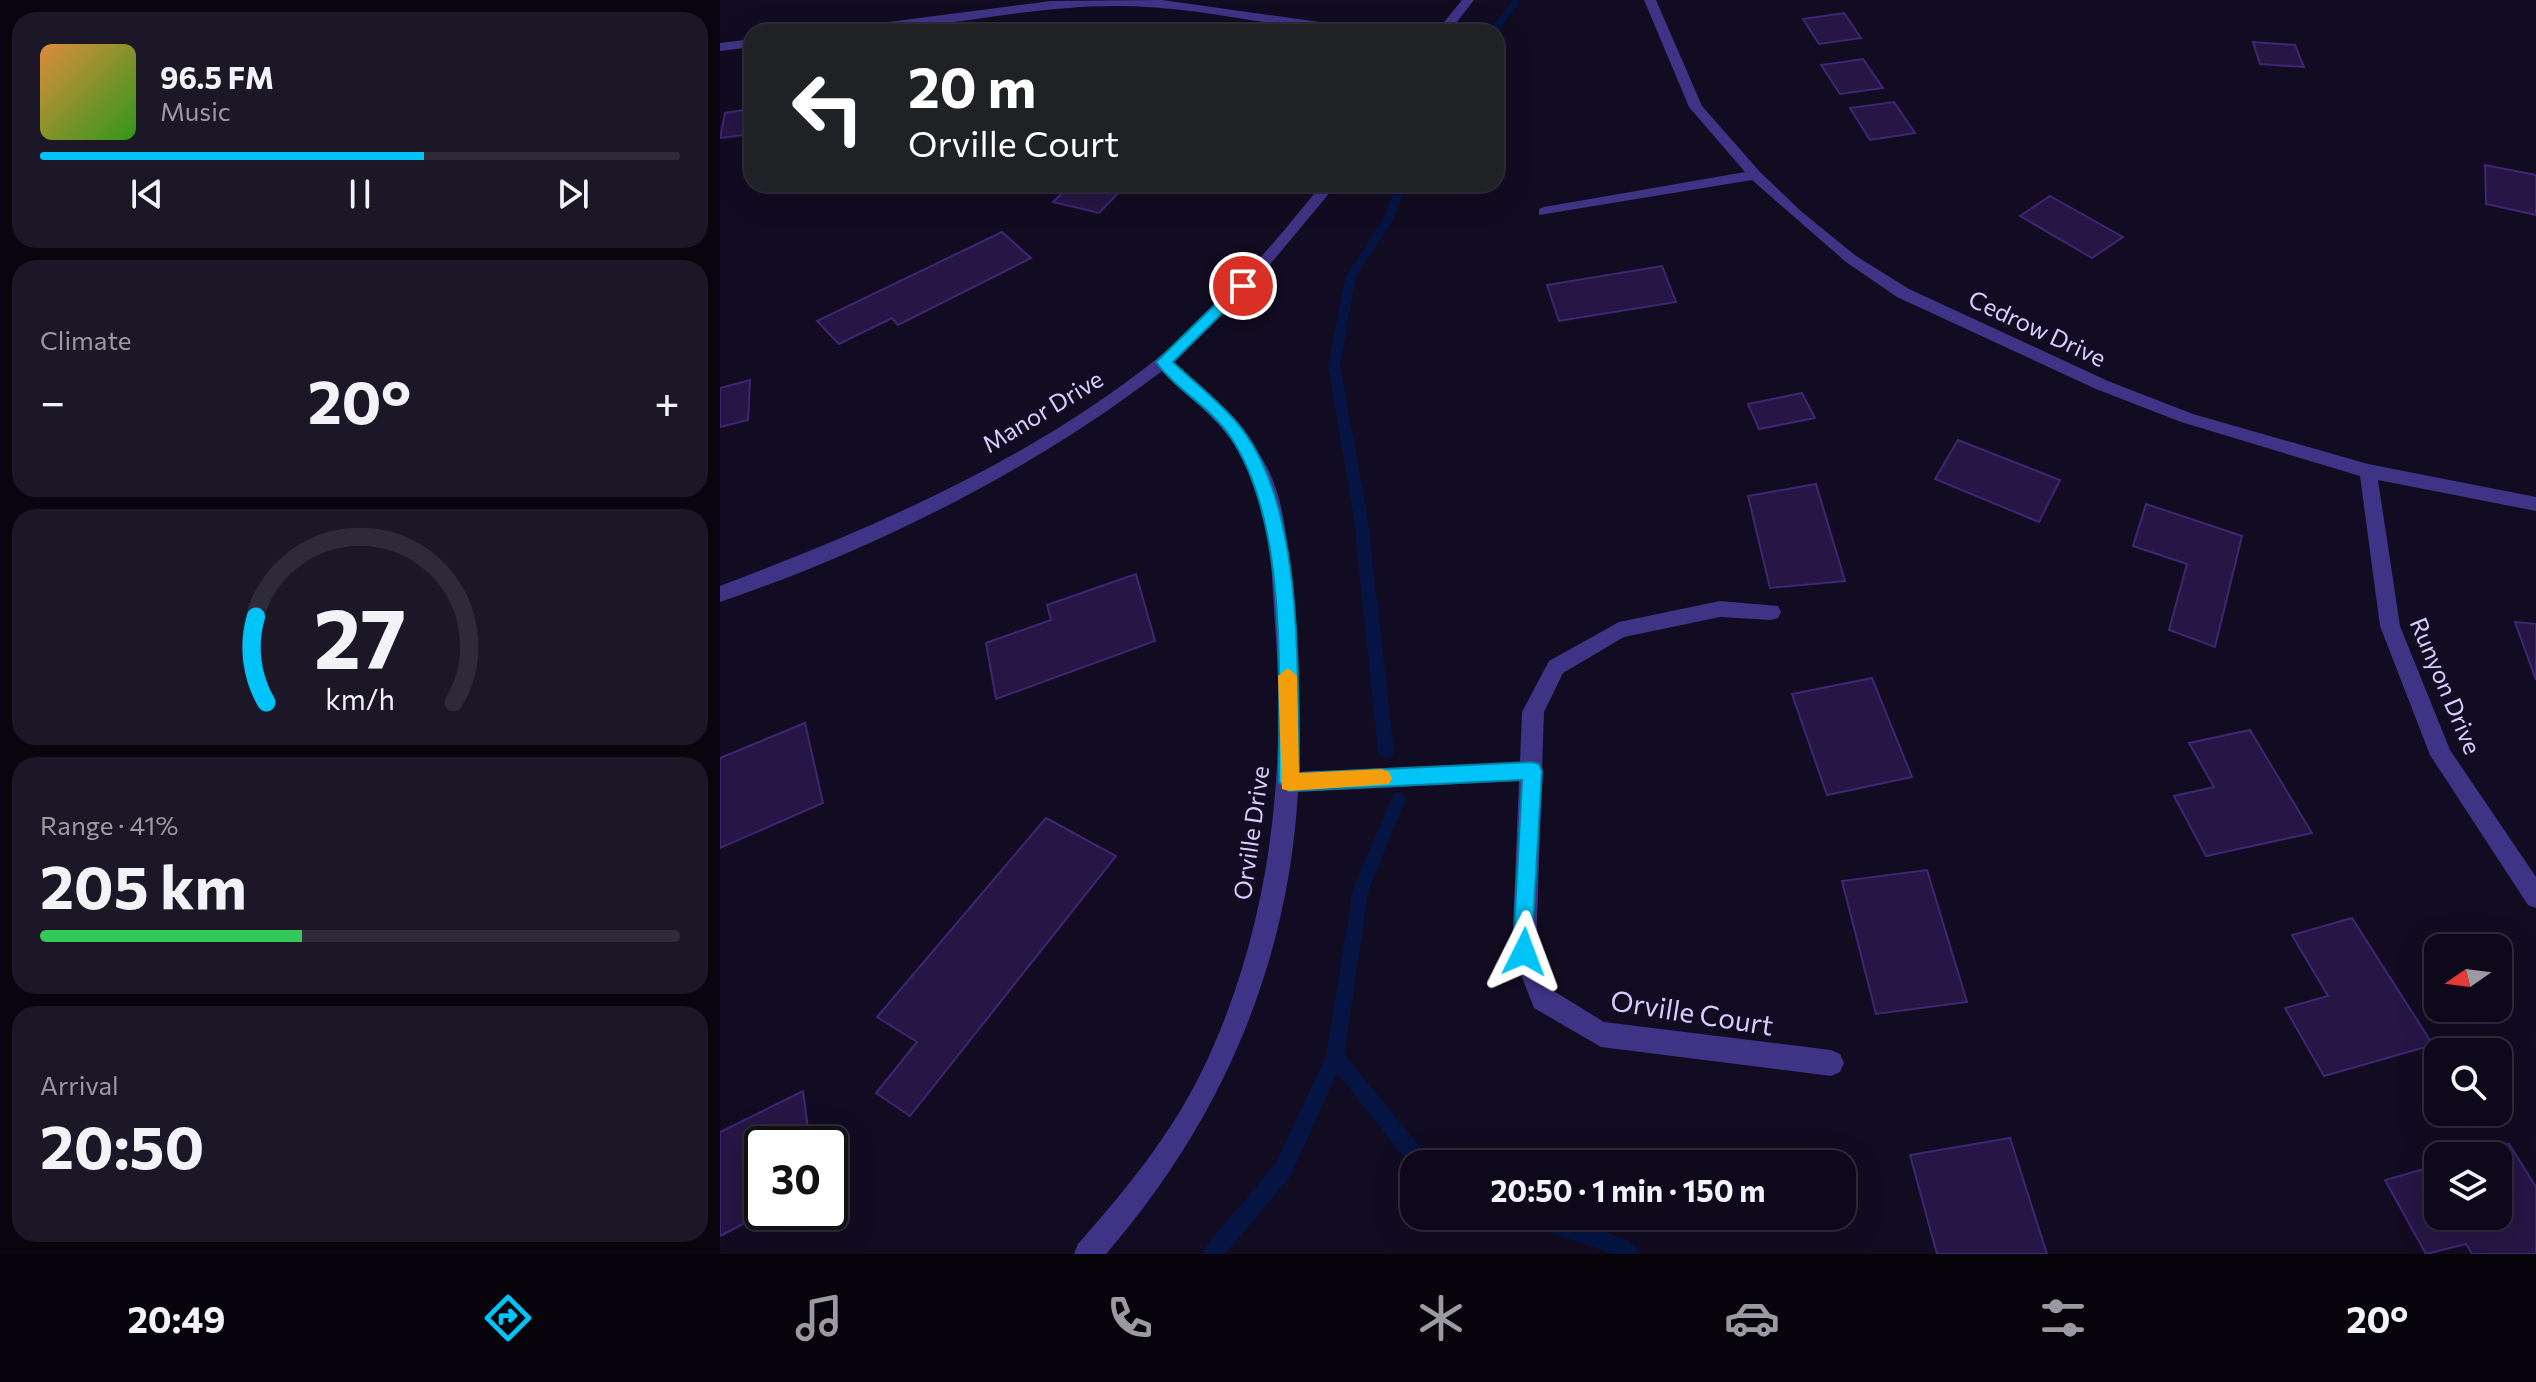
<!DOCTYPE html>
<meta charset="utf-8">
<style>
:root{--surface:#0e091a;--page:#1c1727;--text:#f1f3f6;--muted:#9b9aa2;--line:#2e2a39;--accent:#00c3f8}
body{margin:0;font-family:Commissioner,sans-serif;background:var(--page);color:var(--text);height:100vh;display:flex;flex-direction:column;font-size:30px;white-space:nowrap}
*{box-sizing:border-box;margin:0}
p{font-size:26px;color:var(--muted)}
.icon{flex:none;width:44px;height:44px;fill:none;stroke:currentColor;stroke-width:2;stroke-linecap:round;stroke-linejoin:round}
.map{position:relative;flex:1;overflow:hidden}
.drawer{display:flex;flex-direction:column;gap:12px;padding:12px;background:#08050e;width:720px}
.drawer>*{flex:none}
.hud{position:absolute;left:24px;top:24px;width:760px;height:168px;border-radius:24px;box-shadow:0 8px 32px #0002,0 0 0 2px var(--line);background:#202124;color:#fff;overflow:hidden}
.needle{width:52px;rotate:256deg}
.fabs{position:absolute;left:1704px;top:934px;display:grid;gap:16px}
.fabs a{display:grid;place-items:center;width:88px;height:88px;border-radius:16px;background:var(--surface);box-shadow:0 8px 32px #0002,0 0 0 2px var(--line);font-size:40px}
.speed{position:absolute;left:24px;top:1126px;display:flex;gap:16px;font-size:40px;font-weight:700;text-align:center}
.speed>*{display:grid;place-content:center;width:104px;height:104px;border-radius:50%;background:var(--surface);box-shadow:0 8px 32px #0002,0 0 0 2px var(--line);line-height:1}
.speed .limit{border:4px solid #111;border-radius:12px;background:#fff;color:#111}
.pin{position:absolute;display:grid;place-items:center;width:68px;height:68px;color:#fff;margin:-34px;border:4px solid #fff;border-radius:50%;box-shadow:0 2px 8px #0007}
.me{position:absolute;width:88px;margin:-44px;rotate:3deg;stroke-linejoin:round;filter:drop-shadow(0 0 6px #0008)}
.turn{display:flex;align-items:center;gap:28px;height:168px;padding:0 32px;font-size:36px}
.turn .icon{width:104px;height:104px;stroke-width:2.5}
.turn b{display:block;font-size:56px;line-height:68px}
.big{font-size:60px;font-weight:700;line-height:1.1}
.drawer .widget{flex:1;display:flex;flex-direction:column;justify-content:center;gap:12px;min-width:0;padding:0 28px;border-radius:24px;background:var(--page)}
.drawer .dial{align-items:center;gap:0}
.dial svg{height:208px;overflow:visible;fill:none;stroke:var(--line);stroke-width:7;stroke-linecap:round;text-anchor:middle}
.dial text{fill:var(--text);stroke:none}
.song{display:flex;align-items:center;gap:24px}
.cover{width:96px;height:96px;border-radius:12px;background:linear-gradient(135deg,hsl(30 70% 55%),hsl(110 70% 35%))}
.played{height:8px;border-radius:4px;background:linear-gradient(90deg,var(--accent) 60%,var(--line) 60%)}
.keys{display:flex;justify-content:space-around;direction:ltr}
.heat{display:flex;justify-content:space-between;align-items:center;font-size:44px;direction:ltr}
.charge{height:12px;border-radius:6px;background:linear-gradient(90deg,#34c759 41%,var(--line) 0)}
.trip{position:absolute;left:680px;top:1150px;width:456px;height:80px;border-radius:24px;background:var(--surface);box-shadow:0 8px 32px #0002,0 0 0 2px var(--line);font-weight:700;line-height:80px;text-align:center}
.tabs{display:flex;height:128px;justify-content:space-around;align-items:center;background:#06040a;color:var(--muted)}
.tabs .icon{width:56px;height:56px}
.tabs .active{color:var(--accent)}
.tabs b{font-size:36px;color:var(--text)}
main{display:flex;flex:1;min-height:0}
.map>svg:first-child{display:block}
</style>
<main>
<section class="drawer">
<div class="widget">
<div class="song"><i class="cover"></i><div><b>96.5 FM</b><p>Music</p></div></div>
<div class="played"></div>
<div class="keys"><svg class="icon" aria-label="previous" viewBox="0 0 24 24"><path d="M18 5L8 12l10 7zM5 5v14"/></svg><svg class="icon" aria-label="pause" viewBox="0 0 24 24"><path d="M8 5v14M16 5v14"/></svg><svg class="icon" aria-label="next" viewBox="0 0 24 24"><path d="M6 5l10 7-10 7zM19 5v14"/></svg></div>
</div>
<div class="widget"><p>Climate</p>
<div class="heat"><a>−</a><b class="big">20°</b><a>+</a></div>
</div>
<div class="widget dial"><svg viewBox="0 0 100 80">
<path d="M14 69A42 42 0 1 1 86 69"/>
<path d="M14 69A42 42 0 0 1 10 36" stroke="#00c3f8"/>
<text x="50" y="56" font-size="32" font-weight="700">27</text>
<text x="50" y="72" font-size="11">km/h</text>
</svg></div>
<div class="widget"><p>Range · 41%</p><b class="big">205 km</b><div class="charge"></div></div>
<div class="widget"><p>Arrival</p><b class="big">20:50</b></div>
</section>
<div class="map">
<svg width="1816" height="1254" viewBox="0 0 1816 1254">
<rect width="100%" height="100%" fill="#120c22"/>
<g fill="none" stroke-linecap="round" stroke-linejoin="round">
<!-- stream -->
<g fill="#051442" fill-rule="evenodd">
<path d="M793 0H801L776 33 768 32Z"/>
<path d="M676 184H686L674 218 636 276 620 366 647 512 674 752 671 757 666 759 661 757 658 752 633 512 608 366 626 276 664 218Z"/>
<path d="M678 792 683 794 686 799 649 889 624 1054 708 1157 710 1164H694V1170L617 1073 570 1177 505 1254H482L485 1247 556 1163 606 1056 633 889 673 794Z"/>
<path d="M800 1216H838L908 1240 916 1247 919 1254H893L810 1226 803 1223Z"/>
</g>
</g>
<!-- building -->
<g fill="#251645" stroke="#3e2673" stroke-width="2">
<path d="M1124 13 1141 38 1099 44 1083 19Z"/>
<path d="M1533 42 1575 45 1584 67 1540 64Z"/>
<path d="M1143 59 1163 88 1120 94 1101 65Z"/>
<path d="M1174 102 1195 133 1150 140 1130 108Z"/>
<path d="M32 109V134L0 138 5 113Z"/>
<path d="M1765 165 1816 175V215L1766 204Z"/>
<path d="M352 184H407L379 213 333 202Z"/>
<path d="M1330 196 1403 237 1372 258 1300 216Z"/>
<path d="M282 232 311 258 178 325 172 318 119 344 97 321Z"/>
<path d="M942 266 956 302 839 321 827 285Z"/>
<path d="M30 380 28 420 0 427V388Z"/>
<path d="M1082 393 1095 418 1039 429 1028 404Z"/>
<path d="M1238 440 1340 480 1319 522 1215 479Z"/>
<path d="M1096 484 1125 581 1050 588 1028 496Z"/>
<path d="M1426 504 1522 536 1495 647 1449 630 1467 564 1413 546Z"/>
<path d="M416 574 435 641 276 699 266 643 331 620 327 605Z"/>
<path d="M1795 622 1816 624V680Z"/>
<path d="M1152 678 1192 777 1107 795 1072 694Z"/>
<path d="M85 723 103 803 0 848V758Z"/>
<path d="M1530 730 1592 833 1486 856 1454 796 1494 787 1469 743Z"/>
<path d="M326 818 396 856 190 1116 156 1093 197 1042 157 1017Z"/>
<path d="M1207 870 1247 1002 1156 1014 1122 881Z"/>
<path d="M1632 918 1713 1045 1604 1076 1565 1008 1608 996 1572 935Z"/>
<path d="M83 1091 90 1144H42V1212H46L0 1236V1132Z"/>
<path d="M1290 1138 1327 1254H1217L1190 1155Z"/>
<path d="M1789 1144 1816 1187V1254H1752L1746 1244 1706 1254 1665 1180 1718 1165V1216H1778V1156H1749Z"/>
</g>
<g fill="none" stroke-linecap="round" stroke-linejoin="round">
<!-- minor -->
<g fill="#3f3385" fill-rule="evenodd">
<path d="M442 0 642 28 648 32C565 32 484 6 400 6 304 5 211 32 116 32L122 28 331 1Z"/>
<path d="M742 0H754L729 32H716Z"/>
<path d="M924 0H936L982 106 1040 172 1082 212 1136 256 1189 289 1388 381 1473 414 1648 464 1816 497V511L1658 480 1680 626 1730 750 1816 877V908L1808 905 1710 755 1660 626 1640 476 1461 422 1376 389 1177 297 1126 262 1032 180 819 215V209L824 207 1025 172 969 107Z"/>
<path d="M32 39V47L0 51V43Z"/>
<path d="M602 184H617L537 280 453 362C488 394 524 425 547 467 565 502 567 543 571 581 577 645 582 708 579 772L800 762 802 712 829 661 899 622 1000 601 1058 606 1061 612 1058 618 1051 620 1000 617 904 637 843 673 824 712 816 952 832 990 884 1022 1111 1050 1120 1054 1124 1063 1120 1072 1111 1076 881 1047 814 1008 792 952 799 781 578 792C568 967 500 1122 386 1254H354L358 1244C404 1192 450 1136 481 1073 549 934 567 777 555 625 551 574 552 516 530 470 511 430 474 400 442 371 311 471 156 549 0 602V586C153 528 312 460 440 356 501 306 553 245 602 184Z"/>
</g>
</g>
<!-- route -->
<path fill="#00c3f8" stroke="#007fa1" stroke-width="2" d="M518 282 530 286 453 362C474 382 500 402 519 425 585 506 577 672 579 773L812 762 819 764 822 771 811 960 804 963 796 960 793 952 802 780 569 791 559 782C558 680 569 521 509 435 490 407 456 390 436 362Z"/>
<!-- slow -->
<path fill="#f59e0b" d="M568 668 577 676 579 773 662 769 669 772 672 778 669 784 569 791 562 789 558 676Z"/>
<g text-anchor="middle" stroke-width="8" stroke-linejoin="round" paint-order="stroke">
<!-- street labels -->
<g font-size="24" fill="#d8cdff" stroke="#120c22">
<text transform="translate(1317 329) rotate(25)" y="8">Cedrow Drive</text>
<text transform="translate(323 412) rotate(-31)" y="8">Manor Drive</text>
<text transform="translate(1725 686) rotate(67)" y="8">Runyon Drive</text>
<text transform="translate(532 833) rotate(-82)" y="8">Orville Drive</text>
</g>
<!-- near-street labels -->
<g font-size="28" fill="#d8cdff" stroke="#120c22">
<text transform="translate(972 1013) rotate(9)" y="10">Orville Court</text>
</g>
</g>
</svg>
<div class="fabs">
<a><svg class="needle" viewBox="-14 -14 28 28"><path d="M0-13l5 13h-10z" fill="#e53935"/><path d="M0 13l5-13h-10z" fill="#9b9aa2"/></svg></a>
<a><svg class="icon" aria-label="search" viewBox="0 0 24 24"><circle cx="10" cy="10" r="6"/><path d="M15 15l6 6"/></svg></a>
<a><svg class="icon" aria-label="layers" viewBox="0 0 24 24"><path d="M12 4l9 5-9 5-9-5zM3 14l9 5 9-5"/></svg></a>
</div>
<div class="speed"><div class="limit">30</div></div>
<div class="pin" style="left:523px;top:286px;background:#d93025"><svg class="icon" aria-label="arrive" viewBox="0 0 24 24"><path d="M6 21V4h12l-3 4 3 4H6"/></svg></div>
<svg class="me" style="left:804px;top:952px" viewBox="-20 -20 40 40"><path d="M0-17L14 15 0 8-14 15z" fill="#00c3f8" stroke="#fff" stroke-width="4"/></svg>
<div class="trip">20:50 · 1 min · 150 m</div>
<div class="hud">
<div class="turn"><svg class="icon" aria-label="left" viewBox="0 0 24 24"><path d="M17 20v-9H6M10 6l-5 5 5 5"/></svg><div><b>20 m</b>Orville Court</div></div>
</div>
</div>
</main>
<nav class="tabs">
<b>20:49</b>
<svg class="icon active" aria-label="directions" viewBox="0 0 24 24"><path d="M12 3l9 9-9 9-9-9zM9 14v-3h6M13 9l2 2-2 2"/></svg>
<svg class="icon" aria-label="music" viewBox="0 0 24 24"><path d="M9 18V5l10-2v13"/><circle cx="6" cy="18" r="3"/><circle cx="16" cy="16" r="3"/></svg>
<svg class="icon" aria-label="phone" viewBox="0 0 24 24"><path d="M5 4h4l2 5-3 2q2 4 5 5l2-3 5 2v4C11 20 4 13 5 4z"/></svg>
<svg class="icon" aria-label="climate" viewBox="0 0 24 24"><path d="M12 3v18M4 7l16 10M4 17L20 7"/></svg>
<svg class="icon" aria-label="car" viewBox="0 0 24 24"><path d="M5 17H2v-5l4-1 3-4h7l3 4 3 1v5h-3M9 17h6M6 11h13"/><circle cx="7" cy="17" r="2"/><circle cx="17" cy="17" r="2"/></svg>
<svg class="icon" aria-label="filters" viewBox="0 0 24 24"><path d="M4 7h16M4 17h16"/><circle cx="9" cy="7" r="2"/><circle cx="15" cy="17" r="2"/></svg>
<b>20°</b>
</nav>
